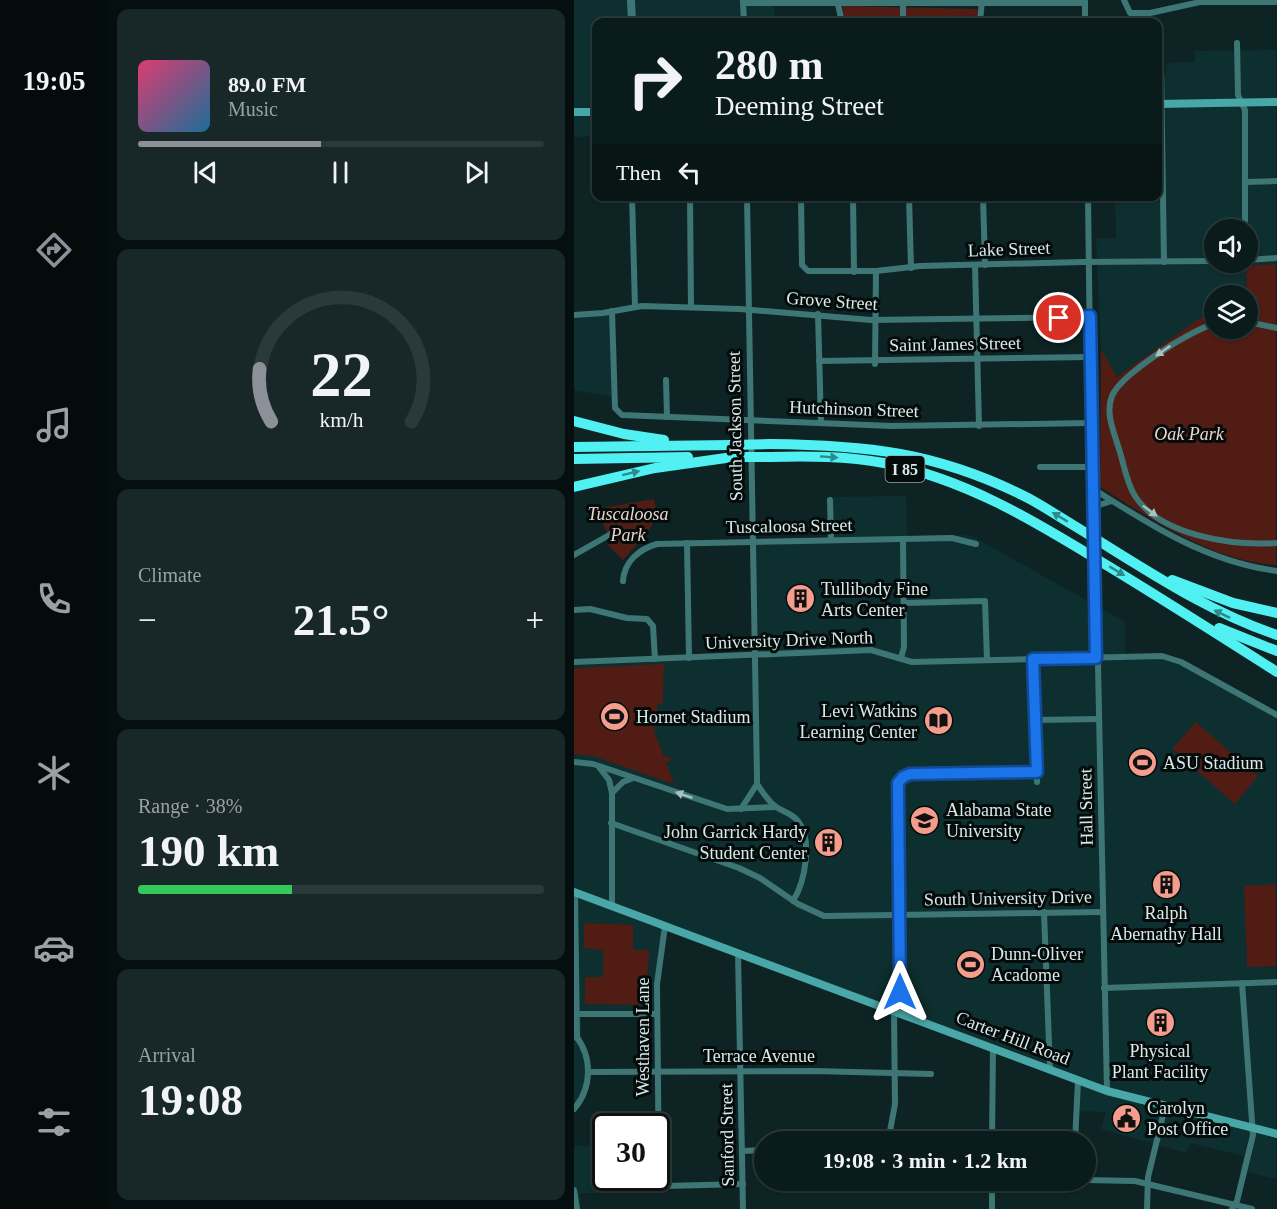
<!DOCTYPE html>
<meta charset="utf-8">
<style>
:root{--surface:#0a1b1b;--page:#182828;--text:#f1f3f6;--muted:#99a1a3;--line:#2a393a;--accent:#8c9099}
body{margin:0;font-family:"Times New Roman",serif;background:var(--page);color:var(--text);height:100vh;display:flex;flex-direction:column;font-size:22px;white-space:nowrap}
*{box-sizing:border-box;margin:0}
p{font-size:20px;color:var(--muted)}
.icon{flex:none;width:33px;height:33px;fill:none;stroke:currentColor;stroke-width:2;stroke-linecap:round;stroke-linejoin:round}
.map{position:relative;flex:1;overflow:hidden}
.side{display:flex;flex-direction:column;gap:9px;padding:9px;background:#060f0f;width:466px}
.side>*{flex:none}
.banner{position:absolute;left:18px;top:18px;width:570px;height:183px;border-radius:12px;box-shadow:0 2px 4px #0004,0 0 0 2px var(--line);background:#0a1b1b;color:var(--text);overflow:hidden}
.controls{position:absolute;left:630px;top:219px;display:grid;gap:12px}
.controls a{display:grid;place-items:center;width:54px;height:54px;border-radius:50%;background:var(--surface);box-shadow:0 2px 4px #0004,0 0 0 2px var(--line);font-size:30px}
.speed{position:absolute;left:18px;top:1113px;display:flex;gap:12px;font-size:30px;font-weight:700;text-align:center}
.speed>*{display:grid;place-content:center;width:78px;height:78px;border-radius:50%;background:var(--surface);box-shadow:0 2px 4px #0004,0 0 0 2px var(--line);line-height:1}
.speed .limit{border:3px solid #111;border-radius:9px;background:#fff;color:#111}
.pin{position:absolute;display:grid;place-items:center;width:51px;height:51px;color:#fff;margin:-26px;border:3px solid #fff;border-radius:50%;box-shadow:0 2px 6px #0007}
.me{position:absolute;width:66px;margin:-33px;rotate:0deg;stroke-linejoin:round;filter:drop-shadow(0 0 4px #0008)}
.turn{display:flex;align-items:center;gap:21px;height:126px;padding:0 24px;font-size:27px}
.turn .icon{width:78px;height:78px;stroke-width:2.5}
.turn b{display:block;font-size:42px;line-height:51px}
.then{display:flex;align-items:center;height:57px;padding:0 24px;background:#0003;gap:12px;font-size:22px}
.big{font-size:45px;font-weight:600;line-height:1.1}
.side .tile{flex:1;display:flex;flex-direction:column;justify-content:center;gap:9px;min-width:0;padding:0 21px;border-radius:12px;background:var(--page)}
.side .dial{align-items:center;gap:0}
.dial svg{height:156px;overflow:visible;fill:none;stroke:var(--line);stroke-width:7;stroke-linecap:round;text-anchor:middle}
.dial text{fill:var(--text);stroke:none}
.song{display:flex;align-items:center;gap:18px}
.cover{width:72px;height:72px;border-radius:9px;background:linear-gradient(135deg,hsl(340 70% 55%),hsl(200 70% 35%))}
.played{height:6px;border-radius:3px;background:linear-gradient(90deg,var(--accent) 45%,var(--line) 45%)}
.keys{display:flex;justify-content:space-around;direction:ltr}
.heat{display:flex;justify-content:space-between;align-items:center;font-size:33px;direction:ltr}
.charge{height:9px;border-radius:4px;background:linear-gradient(90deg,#34c759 38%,var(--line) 0)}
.trip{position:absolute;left:180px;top:1131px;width:342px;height:60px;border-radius:30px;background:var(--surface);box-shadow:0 2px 4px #0004,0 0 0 2px var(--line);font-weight:600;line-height:60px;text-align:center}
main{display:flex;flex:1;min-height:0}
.menu{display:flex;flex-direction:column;width:108px;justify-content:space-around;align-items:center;background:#040b0b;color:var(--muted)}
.menu .icon{width:42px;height:42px}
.menu .on{color:var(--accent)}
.menu b{font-size:27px;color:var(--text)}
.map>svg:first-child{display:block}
</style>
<main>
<nav class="menu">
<b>19:05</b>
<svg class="icon on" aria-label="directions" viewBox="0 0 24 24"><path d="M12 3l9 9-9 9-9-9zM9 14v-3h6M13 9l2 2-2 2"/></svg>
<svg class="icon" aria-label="music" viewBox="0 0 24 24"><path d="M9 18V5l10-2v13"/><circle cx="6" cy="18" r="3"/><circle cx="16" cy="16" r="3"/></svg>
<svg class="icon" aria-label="phone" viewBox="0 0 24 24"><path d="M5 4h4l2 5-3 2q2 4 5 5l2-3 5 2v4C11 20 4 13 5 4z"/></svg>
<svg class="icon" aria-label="climate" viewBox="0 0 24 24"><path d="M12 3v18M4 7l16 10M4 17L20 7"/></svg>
<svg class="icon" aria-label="car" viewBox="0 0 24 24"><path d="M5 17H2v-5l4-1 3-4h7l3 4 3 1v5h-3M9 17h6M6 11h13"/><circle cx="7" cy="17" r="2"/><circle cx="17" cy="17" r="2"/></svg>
<svg class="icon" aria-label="filters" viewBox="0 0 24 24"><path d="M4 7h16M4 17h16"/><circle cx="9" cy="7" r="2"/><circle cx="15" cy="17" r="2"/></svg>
</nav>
<section class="side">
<div class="tile">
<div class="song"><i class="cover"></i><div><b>89.0 FM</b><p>Music</p></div></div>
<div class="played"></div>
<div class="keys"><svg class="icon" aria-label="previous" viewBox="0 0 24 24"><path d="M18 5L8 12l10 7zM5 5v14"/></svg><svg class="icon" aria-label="pause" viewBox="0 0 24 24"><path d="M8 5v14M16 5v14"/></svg><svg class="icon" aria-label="next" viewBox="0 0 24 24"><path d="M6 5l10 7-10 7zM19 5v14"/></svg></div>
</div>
<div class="tile dial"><svg viewBox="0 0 100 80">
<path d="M14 69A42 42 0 1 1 86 69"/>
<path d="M14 69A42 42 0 0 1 8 42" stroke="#8c9099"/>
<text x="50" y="56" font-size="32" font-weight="700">22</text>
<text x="50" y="72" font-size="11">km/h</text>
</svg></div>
<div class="tile"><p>Climate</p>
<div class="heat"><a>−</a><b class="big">21.5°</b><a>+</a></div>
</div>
<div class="tile"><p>Range · 38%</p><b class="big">190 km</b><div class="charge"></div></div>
<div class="tile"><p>Arrival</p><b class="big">19:08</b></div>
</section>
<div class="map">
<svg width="703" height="1209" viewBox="0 0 703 1209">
<rect width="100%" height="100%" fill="#0e2424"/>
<!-- built -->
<g fill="#0e2f2f" fill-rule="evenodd">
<path d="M0 0H199L202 22H22V136L0 137Z"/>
<path d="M702 50V264L672 266 673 295 640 296V308L543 377 527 349 522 238 542 239 541 197 584 196V76H592V63L621 62V51ZM640 230H674V262H640Z"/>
<path d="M37 315 39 397 0 390V316Z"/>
<path d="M332 496 333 536 396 535 551 622V658L588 657 605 663 702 717V1179L666 1170 670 1156 616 1143 613 1153 527 1129 532 1112 505 1111V1079L90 923 81 1012 6 1011 12 1081 0 1106V664L185 658 181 545 259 543V497Z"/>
<path d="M0 1146H31L32 1178H45V1193H6V1209H0Z"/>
</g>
<!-- green -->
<g fill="#501c14">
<path d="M269 6 404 9 403 22 273 21 270 17Z"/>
<path d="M702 264V565C638 561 579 520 526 487L527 349 543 377 640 308V328H674L672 266Z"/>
<path d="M80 499 83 517 72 534 49 560 35 546 33 532 23 509Z"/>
<path d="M90 664 89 703 84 704 80 731 90 757H97L96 762H92L100 784 19 756 0 754V668Z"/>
<path d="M622 722 684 776 661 804 598 749Z"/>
<path d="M702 884V966L673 967 670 886Z"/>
<path d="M12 923 59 925V950H75L72 1005 11 1004V977H29V950L10 948V925Z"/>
</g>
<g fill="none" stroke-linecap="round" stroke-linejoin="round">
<!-- minor -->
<g stroke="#3e7676" stroke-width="6">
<path d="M263 0 268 22"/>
<path d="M550 0 556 13H576L626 2H703"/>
<path d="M169 1 170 22"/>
<path d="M511 1V22"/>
<path d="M329 2V22"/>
<path d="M169 3H511"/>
<path d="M406 22 408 0"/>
<path d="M663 43 664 95 671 110V230"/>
<path d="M587 63 590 262"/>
<path d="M671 182 703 181"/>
<path d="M58 196 61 307"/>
<path d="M116 196 117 307"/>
<path d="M227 196 228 265 234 271H302L346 266 508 262 640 261"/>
<path d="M279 196 280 272"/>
<path d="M335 196 337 268"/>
<path d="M409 196 411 265"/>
<path d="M514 196 518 513"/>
<path d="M674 260 703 258"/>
<path d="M401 265 405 426"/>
<path d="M38 311 41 408 48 415 318 426 517 423"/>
<path d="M244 314 247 423"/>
<path d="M0 315 29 313 68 306 166 309 297 320 516 317"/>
<path d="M674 322 703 328"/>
<path d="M640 324C617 330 547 374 538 396 531 413 540 432 545 449 550 464 552 482 561 496 587 536 659 546 703 543"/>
<path d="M245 361 516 357"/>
<path d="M301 364 302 271"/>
<path d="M92 380 93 417"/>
<path d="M466 467H518"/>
<path d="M518 488C576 525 633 562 703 571"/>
<path d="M256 500 257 540"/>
<path d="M521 516 525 505 538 501"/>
<path d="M113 543 115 658"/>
<path d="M0 555 37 534"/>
<path d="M49 581C50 562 65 549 83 544L378 538 402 544"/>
<path d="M330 603 411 601 413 660"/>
<path d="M520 606V651L524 665 533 1091"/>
<path d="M0 610 16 609 53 618 73 619 79 626 81 659"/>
<path d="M327 658 330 647 329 539"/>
<path d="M459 659 463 782"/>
<path d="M0 662 297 650 338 662 588 656 607 662 703 715"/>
<path d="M461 720 525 719"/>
<path d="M0 762 19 764 153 809 201 807"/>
<path d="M25 767 35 780 38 793V906"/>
<path d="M183 784C188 791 194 801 201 806 208 812 217 812 224 821 239 840 231 882 219 901"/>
<path d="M38 793 49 782 59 778"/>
<path d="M167 809 183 784V777L173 196"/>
<path d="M37 823 165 868 186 878 224 904 250 916 528 912"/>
<path d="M1 893 3 1038"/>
<path d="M470 912 476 1070"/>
<path d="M91 926 83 984 85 1183 91 1186 169 1184"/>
<path d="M164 953 169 1209"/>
<path d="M530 988 703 982"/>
<path d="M326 992 323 783 329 777 336 774 463 772"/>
<path d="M0 1014H83"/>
<path d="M14 1072 240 1071 357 1074"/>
<path d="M0 1109C18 1088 19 1057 1 1035"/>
<path d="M314 1142 321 1104 320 1012"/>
<path d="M418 1142 419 1048"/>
<path d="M501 1142 504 1081"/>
<path d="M168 1151 190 1150"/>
<path d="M512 1180 561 1181 678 1209"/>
<path d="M312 1187V1180"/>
<path d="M0 1190 3 1209"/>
<path d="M418 1209V1180"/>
<path d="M573 1209 574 1177 591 1107"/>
<path d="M658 1209 663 1201 679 1135 668 983"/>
</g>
<!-- tertiary -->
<path stroke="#3e7676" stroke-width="8" d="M57 0 58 22"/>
<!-- secondary -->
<g stroke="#49a7a8" stroke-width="8">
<path d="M584 104 703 102"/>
<path d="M0 112H22"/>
<path d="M0 892 533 1091 703 1134"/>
</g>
<!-- motorway -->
<g stroke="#51f0f2" stroke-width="10">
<path d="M0 421 50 434 90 440"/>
<path d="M196 444C291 445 361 452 448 495 465 503 482 515 499 525 565 565 629 610 703 635"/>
<path d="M0 447 157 445"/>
<path d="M196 457C235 456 272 456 310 463 391 479 459 520 529 563 587 598 645 635 703 672"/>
<path d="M0 459 114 457"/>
<path d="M0 487 81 468 159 457"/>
<path d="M598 580 659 603 703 613"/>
<path d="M645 628 703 651"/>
</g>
<!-- minor-bridge -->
<path stroke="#3e7676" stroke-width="6" d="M518 513 520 606"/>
<!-- motorway-bridge -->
<g stroke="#51f0f2" stroke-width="10">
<path d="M157 445 196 444"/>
<path d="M159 457H196"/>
</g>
</g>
<!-- one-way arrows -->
<defs><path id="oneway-solid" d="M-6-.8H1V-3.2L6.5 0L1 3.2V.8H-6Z" transform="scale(1.5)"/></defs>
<g fill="#a5c1c1">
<use href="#oneway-solid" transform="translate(589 351) rotate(145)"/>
<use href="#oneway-solid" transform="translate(576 511) rotate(37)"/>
<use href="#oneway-solid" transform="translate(110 795) rotate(-161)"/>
</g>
<g fill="#2e898a">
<use href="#oneway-solid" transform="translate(255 457) rotate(4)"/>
<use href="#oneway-solid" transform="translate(57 473) rotate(-14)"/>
<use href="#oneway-solid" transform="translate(486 517) rotate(-149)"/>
<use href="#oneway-solid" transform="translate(543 571) rotate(31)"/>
<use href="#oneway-solid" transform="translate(648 614) rotate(-154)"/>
</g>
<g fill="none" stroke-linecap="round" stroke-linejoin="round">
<defs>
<path id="route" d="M326 992 324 783 329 777 336 774 463 772 459 659 522 658 516 316 485 318"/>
</defs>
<!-- route casing -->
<use href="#route" stroke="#114b97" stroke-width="15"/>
<!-- route -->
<use href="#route" stroke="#1a73e8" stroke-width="10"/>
</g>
<!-- icons -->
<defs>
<symbol id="building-disc" viewBox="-11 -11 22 22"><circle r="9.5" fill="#f49d8d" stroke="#040b0b"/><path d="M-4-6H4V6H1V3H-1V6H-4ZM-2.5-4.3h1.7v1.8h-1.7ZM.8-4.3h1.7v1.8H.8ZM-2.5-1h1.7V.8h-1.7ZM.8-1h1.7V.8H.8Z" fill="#111"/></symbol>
<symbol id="stadium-disc" viewBox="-11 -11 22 22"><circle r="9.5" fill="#f49d8d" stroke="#040b0b"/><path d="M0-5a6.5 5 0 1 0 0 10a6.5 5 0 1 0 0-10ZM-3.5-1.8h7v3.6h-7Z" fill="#111"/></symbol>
<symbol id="library-disc" viewBox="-11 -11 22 22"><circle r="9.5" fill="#f49d8d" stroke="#040b0b"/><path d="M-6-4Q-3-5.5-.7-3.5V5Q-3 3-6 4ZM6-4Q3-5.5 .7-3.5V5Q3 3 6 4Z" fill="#111"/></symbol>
<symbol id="university-disc" viewBox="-11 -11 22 22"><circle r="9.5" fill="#f49d8d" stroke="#040b0b"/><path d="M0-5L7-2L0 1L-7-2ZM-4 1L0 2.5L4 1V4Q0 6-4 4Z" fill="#111"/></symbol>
<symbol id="civic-disc" viewBox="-11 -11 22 22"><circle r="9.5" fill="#f49d8d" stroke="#040b0b"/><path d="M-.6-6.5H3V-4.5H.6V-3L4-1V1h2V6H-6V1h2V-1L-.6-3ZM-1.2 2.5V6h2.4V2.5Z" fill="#111"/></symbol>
</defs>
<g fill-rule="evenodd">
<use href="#building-disc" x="210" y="582" width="33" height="33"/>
<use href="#stadium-disc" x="24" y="700" width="33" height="33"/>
<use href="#library-disc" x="348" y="704" width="33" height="33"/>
<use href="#stadium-disc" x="552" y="746" width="33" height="33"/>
<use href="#university-disc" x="334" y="804" width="33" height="33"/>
<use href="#building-disc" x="238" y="826" width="33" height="33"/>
<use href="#building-disc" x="576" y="868" width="33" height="33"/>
<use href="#stadium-disc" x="380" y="948" width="33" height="33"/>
<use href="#building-disc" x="570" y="1006" width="33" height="33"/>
<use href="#civic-disc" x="536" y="1102" width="33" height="33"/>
</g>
<g text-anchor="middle" stroke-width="6" stroke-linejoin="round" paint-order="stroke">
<!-- shield labels -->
<rect fill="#040b0b" stroke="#9ba6a6" stroke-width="1.5" x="311.5" y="456" width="39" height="26" rx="4.5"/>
<g font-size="16" font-weight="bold" fill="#dce9e9">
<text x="331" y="475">I 85</text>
</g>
<!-- street labels -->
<g font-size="18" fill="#dce9e9" stroke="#040b0b">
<text transform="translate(435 249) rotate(-2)" y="6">Lake Street</text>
<text transform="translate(258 301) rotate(4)" y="6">Grove Street</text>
<text transform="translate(381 344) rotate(-1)" y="6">Saint James Street</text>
<text transform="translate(280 409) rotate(2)" y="6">Hutchinson Street</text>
<text transform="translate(161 426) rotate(-91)" y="6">South Jackson Street</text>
<text transform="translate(215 526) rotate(-1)" y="6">Tuscaloosa Street</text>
<text transform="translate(215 640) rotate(-2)" y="6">University Drive North</text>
<text transform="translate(512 807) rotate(-91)" y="6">Hall Street</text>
<text transform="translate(434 898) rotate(-1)" y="6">South University Drive</text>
<text transform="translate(69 1037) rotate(-90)" y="6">Westhaven Lane</text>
<text transform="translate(439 1038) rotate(21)" y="6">Carter Hill Road</text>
<text x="185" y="1062">Terrace Avenue</text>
<text transform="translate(153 1135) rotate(-91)" y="6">Sanford Street</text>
</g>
<!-- park labels -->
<g font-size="18" font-style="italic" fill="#efd4ce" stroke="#040b0b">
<text x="615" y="440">Oak Park</text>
<text x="54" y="520">Tuscaloosa<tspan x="54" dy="21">Park</tspan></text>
</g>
<!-- poi labels -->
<g font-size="18" fill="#dce9e9" stroke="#040b0b" text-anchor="start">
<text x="247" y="595">Tullibody Fine<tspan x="247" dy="21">Arts Center</tspan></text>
<text x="343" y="717" text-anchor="end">Levi Watkins<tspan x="343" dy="21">Learning Center</tspan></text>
<text x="62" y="723">Hornet Stadium</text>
<text x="589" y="769">ASU Stadium</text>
<text x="372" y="816">Alabama State<tspan x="372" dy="21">University</tspan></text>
<text x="233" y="838" text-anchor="end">John Garrick Hardy<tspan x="233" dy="21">Student Center</tspan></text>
<text x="592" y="919" text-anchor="middle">Ralph<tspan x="592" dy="21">Abernathy Hall</tspan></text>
<text x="417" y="960">Dunn-Oliver<tspan x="417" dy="21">Acadome</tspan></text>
<text x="586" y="1057" text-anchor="middle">Physical<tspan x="586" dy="21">Plant Facility</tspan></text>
<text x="573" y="1114">Carolyn<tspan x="573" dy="21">Post Office</tspan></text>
</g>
</g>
</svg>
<div class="controls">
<a><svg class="icon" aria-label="sound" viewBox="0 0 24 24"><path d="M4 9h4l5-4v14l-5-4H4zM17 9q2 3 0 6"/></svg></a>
<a><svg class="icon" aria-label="layers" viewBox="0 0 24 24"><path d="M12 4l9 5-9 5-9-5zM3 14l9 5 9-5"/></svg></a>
</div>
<div class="speed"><div class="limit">30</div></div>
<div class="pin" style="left:485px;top:318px;background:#d93025"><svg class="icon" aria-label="arrive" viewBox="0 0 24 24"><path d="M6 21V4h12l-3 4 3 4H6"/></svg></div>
<svg class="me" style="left:326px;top:992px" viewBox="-20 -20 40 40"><path d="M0-17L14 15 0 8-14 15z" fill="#1a73e8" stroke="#fff" stroke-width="4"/></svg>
<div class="trip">19:08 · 3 min · 1.2 km</div>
<div class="banner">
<div class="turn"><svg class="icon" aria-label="right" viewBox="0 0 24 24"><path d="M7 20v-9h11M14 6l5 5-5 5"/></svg><div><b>280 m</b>Deeming Street</div></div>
<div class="then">Then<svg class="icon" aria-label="left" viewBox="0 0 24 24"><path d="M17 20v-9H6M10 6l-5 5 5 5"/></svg></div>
</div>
</div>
</main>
